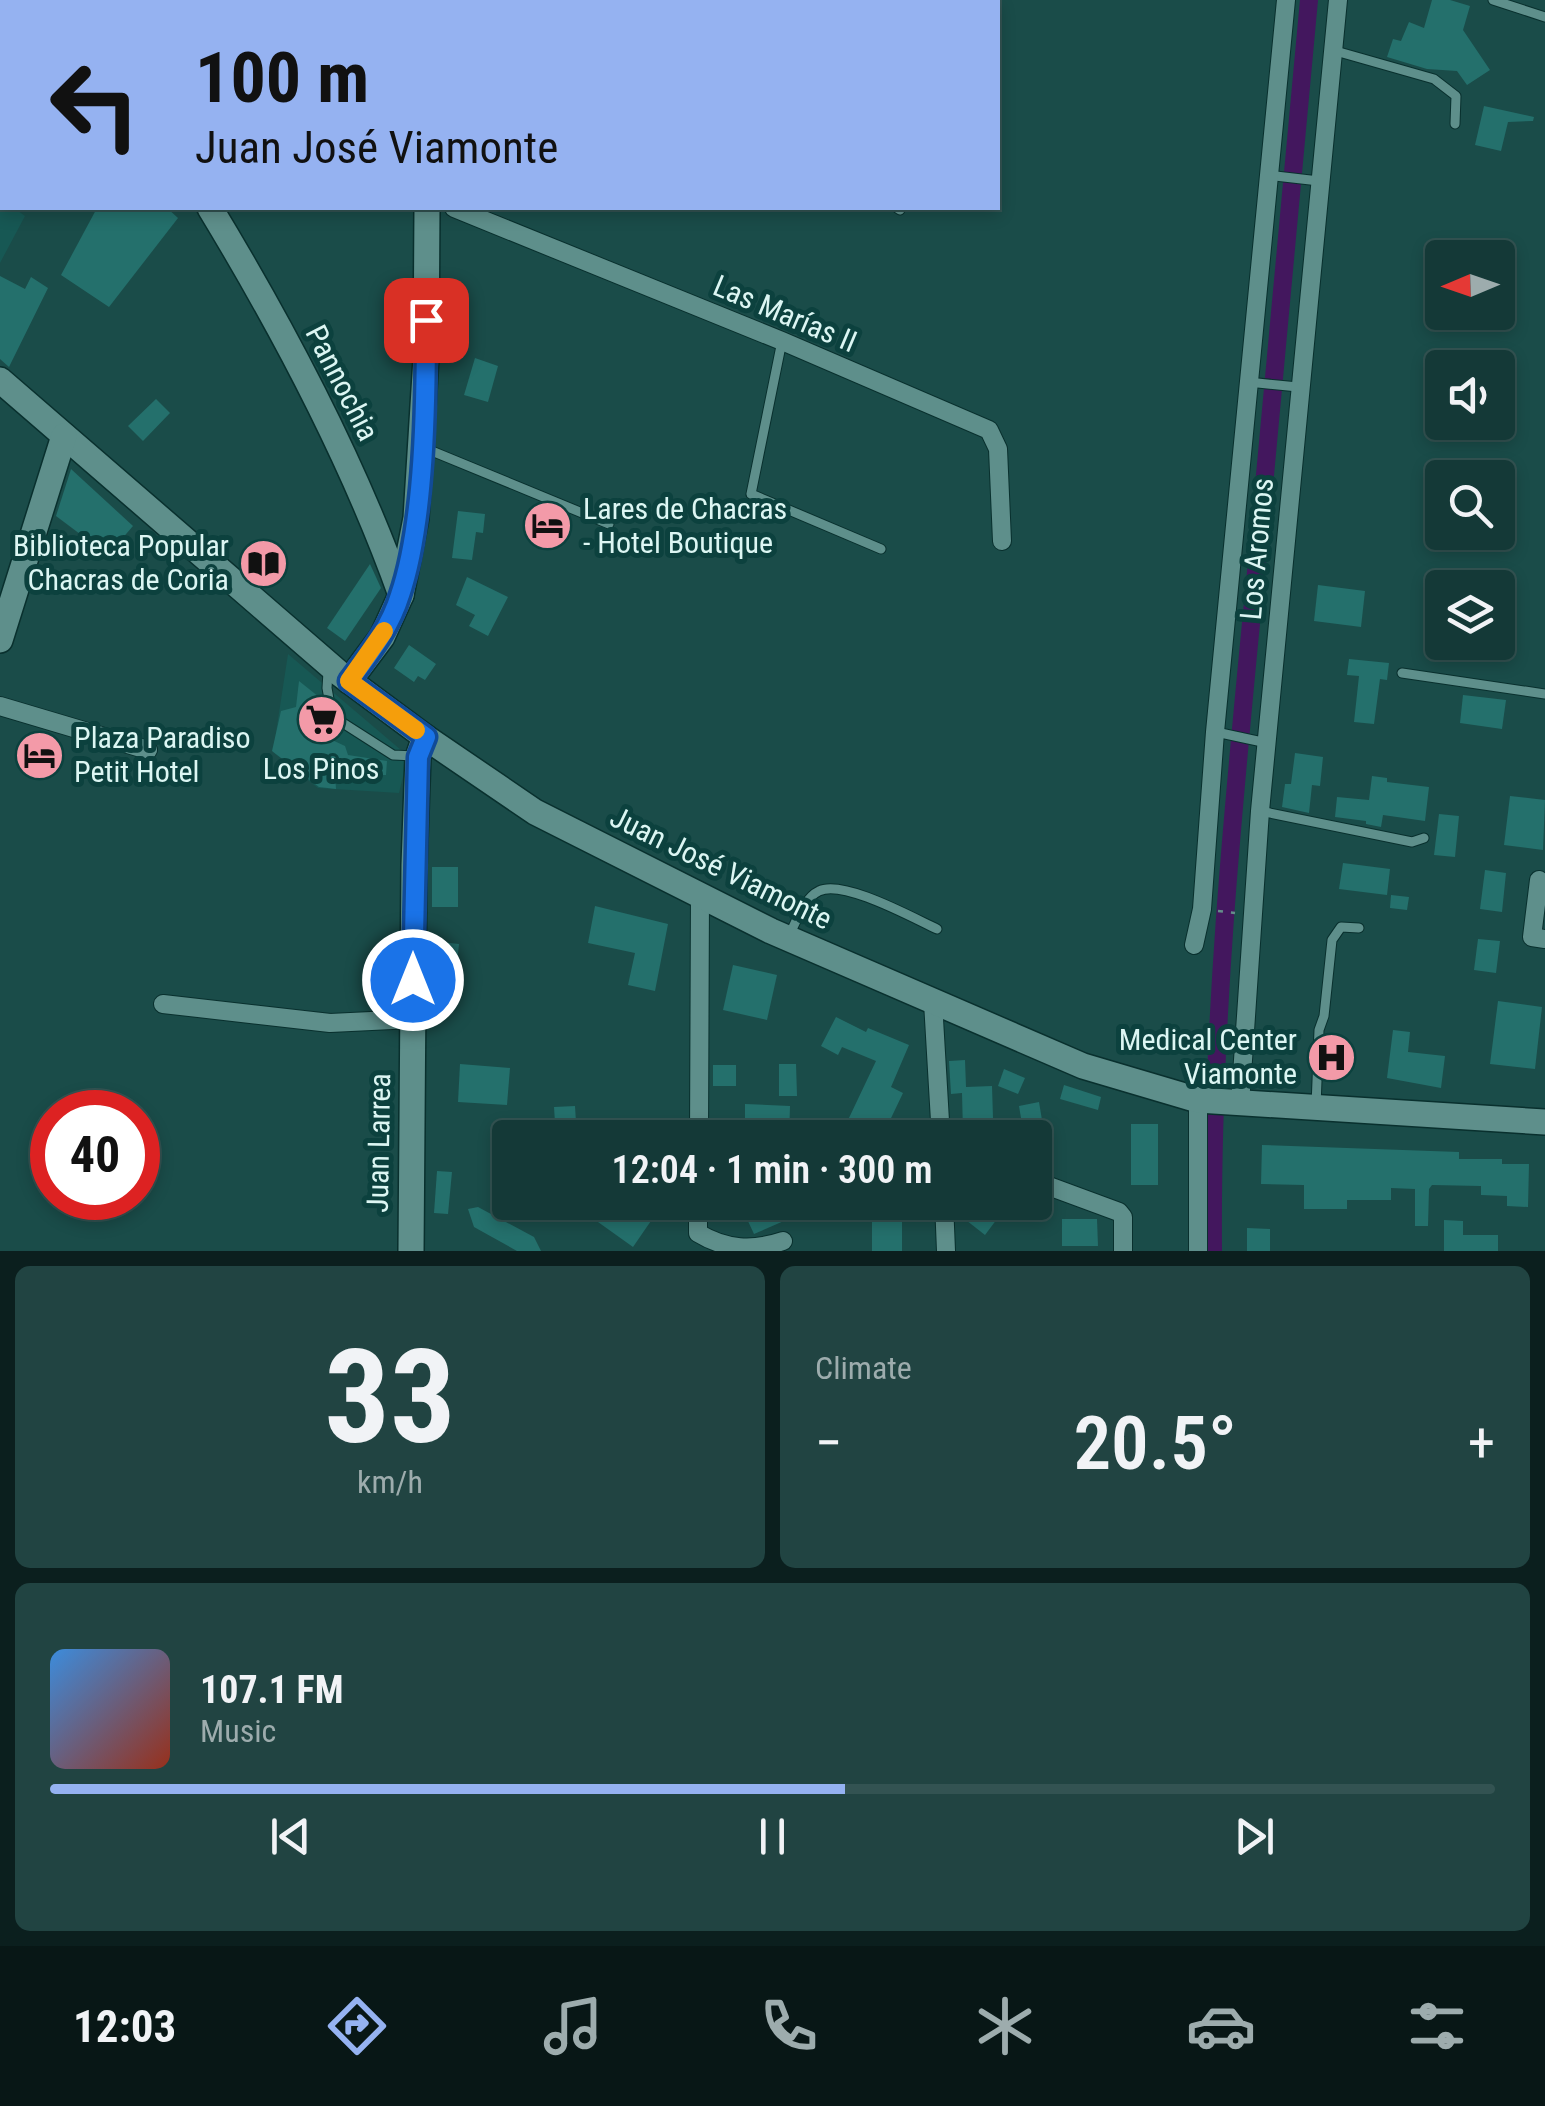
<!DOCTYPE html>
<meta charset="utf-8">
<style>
:root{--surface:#143937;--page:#214442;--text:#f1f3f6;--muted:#9dacad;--line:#335352;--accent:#95b2f1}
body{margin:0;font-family:"Roboto Condensed",sans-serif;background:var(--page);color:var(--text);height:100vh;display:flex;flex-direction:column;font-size:38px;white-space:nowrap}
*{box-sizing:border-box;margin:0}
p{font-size:32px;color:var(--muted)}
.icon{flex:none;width:55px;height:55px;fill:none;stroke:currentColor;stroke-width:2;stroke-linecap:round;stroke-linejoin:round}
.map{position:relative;height:1251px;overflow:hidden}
.side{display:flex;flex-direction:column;gap:15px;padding:15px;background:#0b1f1e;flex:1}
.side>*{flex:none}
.guide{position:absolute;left:0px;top:0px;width:1000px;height:210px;box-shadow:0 5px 15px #0003,0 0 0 2px var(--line);background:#95b2f1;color:#111;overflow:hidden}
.needle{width:65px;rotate:268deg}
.controls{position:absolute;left:1425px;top:240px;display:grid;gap:20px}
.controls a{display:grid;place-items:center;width:90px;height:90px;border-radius:10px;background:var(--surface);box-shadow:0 5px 15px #0003,0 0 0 2px var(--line);font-size:50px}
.speed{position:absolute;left:30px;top:1090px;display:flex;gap:20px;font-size:50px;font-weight:700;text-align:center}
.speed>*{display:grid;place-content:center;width:130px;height:130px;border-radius:50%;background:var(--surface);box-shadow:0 5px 15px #0003,0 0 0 2px var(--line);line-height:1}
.speed .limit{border:15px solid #d22;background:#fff;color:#111}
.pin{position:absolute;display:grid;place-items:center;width:85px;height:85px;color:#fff;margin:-42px;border-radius:20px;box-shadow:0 5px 15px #0006}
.me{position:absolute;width:110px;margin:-55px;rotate:0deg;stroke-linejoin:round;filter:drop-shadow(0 0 8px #0008)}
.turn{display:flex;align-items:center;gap:35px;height:210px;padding:0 30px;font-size:45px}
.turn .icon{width:130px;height:130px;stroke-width:2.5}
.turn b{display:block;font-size:70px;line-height:85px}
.big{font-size:75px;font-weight:600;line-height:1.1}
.side .card{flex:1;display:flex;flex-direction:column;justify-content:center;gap:15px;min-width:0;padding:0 35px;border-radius:15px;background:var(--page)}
.side .dial{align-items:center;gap:0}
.dial b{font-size:130px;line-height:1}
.song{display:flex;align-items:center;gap:30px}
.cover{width:120px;height:120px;border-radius:15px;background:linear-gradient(135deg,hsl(210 70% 55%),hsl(10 70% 35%))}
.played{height:10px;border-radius:5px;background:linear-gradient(90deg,var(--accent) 55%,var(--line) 55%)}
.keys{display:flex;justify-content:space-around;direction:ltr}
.heat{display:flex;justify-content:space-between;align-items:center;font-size:55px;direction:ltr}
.side .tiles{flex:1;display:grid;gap:15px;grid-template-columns:1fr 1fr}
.card:last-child{grid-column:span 2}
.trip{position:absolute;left:492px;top:1120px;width:560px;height:100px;border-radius:10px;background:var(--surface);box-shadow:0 5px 15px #0003,0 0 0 2px var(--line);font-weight:600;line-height:100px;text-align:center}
.menu{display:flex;height:160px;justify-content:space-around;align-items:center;background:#081716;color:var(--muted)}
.menu .icon{width:70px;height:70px}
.menu .selected{color:var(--accent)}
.menu b{font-size:45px;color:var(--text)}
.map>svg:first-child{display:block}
</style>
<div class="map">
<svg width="1545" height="1251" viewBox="0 0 1545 1251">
<rect width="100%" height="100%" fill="#1a4c49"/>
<!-- built -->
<g fill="#175854">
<path d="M0 197 2 208H14L25 216 0 263Z"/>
<path d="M288 654 408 756 399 793 318 788 273 752Z"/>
</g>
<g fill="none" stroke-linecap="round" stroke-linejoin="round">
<!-- canal -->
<path stroke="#43175e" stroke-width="18" d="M1213 1251C1211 1024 1234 798 1256 572 1274 382 1291 191 1309 0"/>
</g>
<!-- building -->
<g fill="#24706c">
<path d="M1432 0H1450L1470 6 1463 30 1490 70 1467 85 1457 71 1427 69 1387 57 1393 39 1401 41 1409 22 1424 28Z"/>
<path d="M1484 106 1534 117 1533 121 1508 122 1501 151 1475 145Z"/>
<path d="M97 208H167L178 218 109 307 61 275Z"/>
<path d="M0 276 25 289 31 277 48 288 9 367 0 359Z"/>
<path d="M475 358 498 366 488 402 464 395Z"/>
<path d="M156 399 170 413 143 441 128 426Z"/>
<path d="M71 469 133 526 108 555 56 516Z"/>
<path d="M458 511 485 514 483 533 476 532 472 560 452 558Z"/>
<path d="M370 564 381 588 345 641 327 628Z"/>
<path d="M467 577 508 597 488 636 469 626 475 615 456 605Z"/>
<path d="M1318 585 1365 591 1361 627 1314 621Z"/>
<path d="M409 645 436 664 425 680 418 676 414 682 394 668Z"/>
<path d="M1349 659 1389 663 1387 680 1380 679 1374 724 1354 722 1359 676 1347 675Z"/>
<path d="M299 681 319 697 315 732 345 746 348 755 387 761 386 775H335L336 789 319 787 272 751 281 711 296 707Z"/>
<path d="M1463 695 1506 700 1502 729 1460 723Z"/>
<path d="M1295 753 1323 757 1320 786 1312 785 1309 813 1282 807 1285 784H1291Z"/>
<path d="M1372 776 1387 778V782L1429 787 1425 821 1383 815 1381 827 1366 824V821L1335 817 1337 797 1369 800Z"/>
<path d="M1510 796 1545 800 1543 850 1504 845Z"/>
<path d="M1439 814 1459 816 1455 857 1434 855Z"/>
<path d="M1343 863 1390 869 1387 895 1339 889Z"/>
<rect x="432" y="867" width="26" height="40"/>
<path d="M1485 870 1506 873 1502 912 1480 909Z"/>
<path d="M1391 895 1409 897 1407 910 1390 908Z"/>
<path d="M595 906 668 924 655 991 628 985 635 953 588 943Z"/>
<path d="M1478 939 1500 941 1496 973 1474 970Z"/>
<path d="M440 942 459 944 455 982 437 980Z"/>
<path d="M733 965 777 975 767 1020 723 1010Z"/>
<path d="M1498 1001 1542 1007 1535 1069 1490 1064Z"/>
<path d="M836 1017 866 1032 868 1028 909 1045 891 1087 903 1093 882 1137 848 1120 876 1061 842 1047 838 1055 821 1046Z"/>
<path d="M1393 1030 1410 1032 1408 1052 1445 1056 1441 1088 1387 1078Z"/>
<path d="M965 1060 966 1087 992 1086 993 1118H1021L1019 1106 1039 1102 1044 1132 986 1136V1131L963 1132 962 1093 951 1094 949 1061Z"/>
<path d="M460 1064 510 1068 507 1105 458 1102Z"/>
<path d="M779 1064H796L797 1096H779Z"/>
<rect x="713" y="1065" width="23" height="21"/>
<path d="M1004 1069 1025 1078 1018 1094 998 1086Z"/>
<path d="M1064 1085 1101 1097 1098 1110 1060 1099Z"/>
<path d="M745 1104 790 1106 789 1138H745Z"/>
<path d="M575 1106 577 1138H546V1123H555L554 1107Z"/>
<rect x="1131" y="1124" width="27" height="61"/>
<path d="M1262 1145 1459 1152V1159H1502V1164H1529L1528 1207 1507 1206V1196L1481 1195V1186L1432 1185 1429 1189 1428 1226H1415V1189L1391 1188V1200H1347V1209H1304V1185L1261 1184Z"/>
<path d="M437 1171 452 1172 448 1214 434 1213Z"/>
<path d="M611 1202H664L633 1247 598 1222Z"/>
<path d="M739 1202H787L793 1217 754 1234Z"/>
<path d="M957 1202H983L1000 1215 985 1235 957 1213Z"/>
<path d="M478 1207 534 1237 541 1251H517L474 1227 468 1209Z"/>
<rect x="872" y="1208" width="30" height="43"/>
<path d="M1062 1219H1097L1098 1246H1062Z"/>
<path d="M1444 1220 1463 1221V1235H1498V1251H1444Z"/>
<path d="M1247 1228 1270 1229V1251H1247Z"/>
</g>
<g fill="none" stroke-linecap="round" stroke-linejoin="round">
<defs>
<g id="lane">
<path d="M1493 0 1545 17"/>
<path d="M1332 50 1434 79 1456 96 1455 124"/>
<path d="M1267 175 1319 181"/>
<path d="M897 208 900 210"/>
<path d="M782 341 751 494 881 549"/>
<path d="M1248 382 1298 387"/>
<path d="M422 447 609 524"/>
<path d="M328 672 327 688 332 716 393 755 415 756"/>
<path d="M1402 673 1545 694"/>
<path d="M1216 732 1267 743"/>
<path d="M1260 811 1412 842 1424 838"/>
<path d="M789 936C796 922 804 898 819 891 843 879 913 918 937 929"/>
<path d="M1316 1106 1319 1030 1324 1016 1332 940 1341 927 1359 928"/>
</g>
<g id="street">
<path d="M256 0V2"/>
<path d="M454 208 782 341 989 430 998 449 1002 541"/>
<path d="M0 706 148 750"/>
<path d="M1539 880 1532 937 1545 939"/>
<path d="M1194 945 1202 909 1215 732 1286 0"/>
<path d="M933 1002 941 1138"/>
<path d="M163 1004 330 1023 413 1019"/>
<path d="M1198 1100V1251"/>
<path d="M1240 1104 1260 811 1338 0"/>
<path d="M699 1138 700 895"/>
<path d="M1035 1181 1119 1212 1123 1217V1251"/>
<path d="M698 1202V1233C726 1250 753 1251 783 1241"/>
<path d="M944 1202 946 1251"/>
</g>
<g id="secondary">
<path d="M428 0V2"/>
<path d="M0 31 2 32"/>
<path d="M210 208C284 330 353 460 401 595"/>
<path d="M0 380 340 674 425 737 535 812 771 931 1083 1066 1198 1100 1545 1122"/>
<path d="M0 640 64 436"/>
<path d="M349 681 382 637 401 595 416 518 426 358 427 208"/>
<path d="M411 1251 414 865 418 757 425 737"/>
</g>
</defs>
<!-- lane casing -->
<use href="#lane" stroke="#09302e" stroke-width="11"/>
<!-- street casing -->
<use href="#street" stroke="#09302e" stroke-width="20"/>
<!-- secondary casing -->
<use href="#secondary" stroke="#09302e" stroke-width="28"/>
<!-- path -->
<path stroke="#648d8a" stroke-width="2.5" stroke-dasharray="5 8" stroke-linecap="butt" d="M1218 911 1235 913"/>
<!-- lane -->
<use href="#lane" stroke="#5e8f8b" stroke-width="9"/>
<!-- street -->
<use href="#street" stroke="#5e8f8b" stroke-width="18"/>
<!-- secondary -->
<use href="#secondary" stroke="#5e8f8b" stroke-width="25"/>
</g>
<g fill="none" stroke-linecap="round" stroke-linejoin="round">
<defs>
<path id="route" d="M413 980 418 757 426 737 349 681C369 654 390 628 400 595 425 522 426 399 426 320"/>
</defs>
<!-- route casing -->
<use href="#route" stroke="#114b97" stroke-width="25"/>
<!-- route -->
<use href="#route" stroke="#1a73e8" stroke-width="18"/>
<!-- slow -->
<path stroke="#f59e0b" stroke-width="18" d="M384 631 349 681 416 730"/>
</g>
<!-- icons -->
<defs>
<symbol id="hotel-disc" viewBox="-11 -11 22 22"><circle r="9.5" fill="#f39aa8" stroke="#0c413e"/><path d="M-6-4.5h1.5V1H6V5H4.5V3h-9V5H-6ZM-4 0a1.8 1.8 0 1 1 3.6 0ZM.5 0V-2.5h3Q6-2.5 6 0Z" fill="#111"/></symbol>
<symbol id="library-disc" viewBox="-11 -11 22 22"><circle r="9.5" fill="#f39aa8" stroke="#0c413e"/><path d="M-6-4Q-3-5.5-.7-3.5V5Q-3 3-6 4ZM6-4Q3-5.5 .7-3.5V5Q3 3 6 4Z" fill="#111"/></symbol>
<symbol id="supermarket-disc" viewBox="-11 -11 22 22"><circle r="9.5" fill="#f39aa8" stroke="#0c413e"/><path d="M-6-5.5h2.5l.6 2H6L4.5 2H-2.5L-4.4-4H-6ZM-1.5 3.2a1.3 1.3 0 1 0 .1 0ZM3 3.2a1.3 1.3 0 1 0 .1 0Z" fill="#111"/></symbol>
<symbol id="hospital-disc" viewBox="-11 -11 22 22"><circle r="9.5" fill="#f39aa8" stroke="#0c413e"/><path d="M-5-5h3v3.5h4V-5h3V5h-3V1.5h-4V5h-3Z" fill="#111"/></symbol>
</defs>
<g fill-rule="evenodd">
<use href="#hotel-disc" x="520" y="498" width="55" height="55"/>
<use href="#library-disc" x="236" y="536" width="55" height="55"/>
<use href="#supermarket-disc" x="294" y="692" width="55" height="55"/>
<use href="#hotel-disc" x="12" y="728" width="55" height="55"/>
<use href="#hospital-disc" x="1304" y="1030" width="55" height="55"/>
</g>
<g text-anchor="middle" stroke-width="10" stroke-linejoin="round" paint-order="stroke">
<!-- street labels -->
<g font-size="30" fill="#dcf6f3" stroke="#0c413e">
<text transform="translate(785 314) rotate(23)" y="10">Las Marías II</text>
<text transform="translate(342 383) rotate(63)" y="10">Pannochia</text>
<text transform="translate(1257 549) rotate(-85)" y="10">Los Aromos</text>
<text transform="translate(721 868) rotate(26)" y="10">Juan José Viamonte</text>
<text transform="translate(379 1143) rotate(-89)" y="10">Juan Larrea</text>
</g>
<!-- poi labels -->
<g font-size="30" fill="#dcf6f3" stroke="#0c413e" text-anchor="start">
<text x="583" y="519">Lares de Chacras<tspan x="583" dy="34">- Hotel Boutique</tspan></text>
<text x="229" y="556" text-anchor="end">Biblioteca Popular<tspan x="229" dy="34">Chacras de Coria</tspan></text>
<text x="74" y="748">Plaza Paradiso<tspan x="74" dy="34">Petit Hotel</tspan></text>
<text x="321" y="779" text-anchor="middle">Los Pinos</text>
<text x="1297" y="1050" text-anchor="end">Medical Center<tspan x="1297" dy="34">Viamonte</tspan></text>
</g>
</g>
</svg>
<div class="controls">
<a><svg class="needle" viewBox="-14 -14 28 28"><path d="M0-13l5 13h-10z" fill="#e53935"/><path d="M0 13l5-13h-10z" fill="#9dacad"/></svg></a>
<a><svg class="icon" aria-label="sound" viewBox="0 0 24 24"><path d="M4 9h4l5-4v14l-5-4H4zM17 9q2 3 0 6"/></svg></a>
<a><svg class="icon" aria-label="search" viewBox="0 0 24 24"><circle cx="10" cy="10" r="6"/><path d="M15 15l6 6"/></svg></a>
<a><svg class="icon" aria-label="layers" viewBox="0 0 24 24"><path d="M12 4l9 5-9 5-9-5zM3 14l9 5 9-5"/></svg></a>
</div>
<div class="speed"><div class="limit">40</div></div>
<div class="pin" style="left:426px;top:320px;background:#d93025"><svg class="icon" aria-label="arrive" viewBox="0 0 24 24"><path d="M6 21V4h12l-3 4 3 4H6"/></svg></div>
<svg class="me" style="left:413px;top:980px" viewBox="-20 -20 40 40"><circle r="17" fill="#1a73e8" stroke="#fff" stroke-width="3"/><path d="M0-11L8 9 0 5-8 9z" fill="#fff"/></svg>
<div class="trip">12:04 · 1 min · 300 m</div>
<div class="guide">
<div class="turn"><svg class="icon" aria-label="left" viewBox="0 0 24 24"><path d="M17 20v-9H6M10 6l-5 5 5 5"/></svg><div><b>100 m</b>Juan José Viamonte</div></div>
</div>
</div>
<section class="side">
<div class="tiles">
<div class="card dial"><b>33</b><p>km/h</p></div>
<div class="card"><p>Climate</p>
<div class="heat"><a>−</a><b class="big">20.5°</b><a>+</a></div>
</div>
<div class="card">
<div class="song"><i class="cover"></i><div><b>107.1 FM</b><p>Music</p></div></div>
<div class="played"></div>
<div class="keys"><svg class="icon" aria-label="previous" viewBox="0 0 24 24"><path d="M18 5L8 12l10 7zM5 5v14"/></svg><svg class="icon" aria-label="pause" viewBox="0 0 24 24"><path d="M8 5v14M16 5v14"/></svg><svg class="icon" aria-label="next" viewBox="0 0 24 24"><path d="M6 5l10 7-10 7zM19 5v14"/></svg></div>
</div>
</div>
</section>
<nav class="menu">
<b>12:03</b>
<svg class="icon selected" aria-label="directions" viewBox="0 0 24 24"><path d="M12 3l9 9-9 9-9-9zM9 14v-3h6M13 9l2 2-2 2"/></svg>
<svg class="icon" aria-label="music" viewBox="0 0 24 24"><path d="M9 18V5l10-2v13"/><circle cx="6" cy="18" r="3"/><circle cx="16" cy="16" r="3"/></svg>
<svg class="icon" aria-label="phone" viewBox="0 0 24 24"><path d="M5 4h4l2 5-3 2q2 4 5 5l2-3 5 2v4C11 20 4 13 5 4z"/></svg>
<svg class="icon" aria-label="climate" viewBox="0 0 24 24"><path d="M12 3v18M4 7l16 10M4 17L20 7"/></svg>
<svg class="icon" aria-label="car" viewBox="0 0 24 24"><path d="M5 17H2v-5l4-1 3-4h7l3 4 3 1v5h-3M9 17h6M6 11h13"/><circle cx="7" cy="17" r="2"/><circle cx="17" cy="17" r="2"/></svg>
<svg class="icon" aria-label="filters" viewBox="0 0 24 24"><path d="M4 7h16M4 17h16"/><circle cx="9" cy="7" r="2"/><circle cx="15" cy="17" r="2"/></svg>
</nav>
